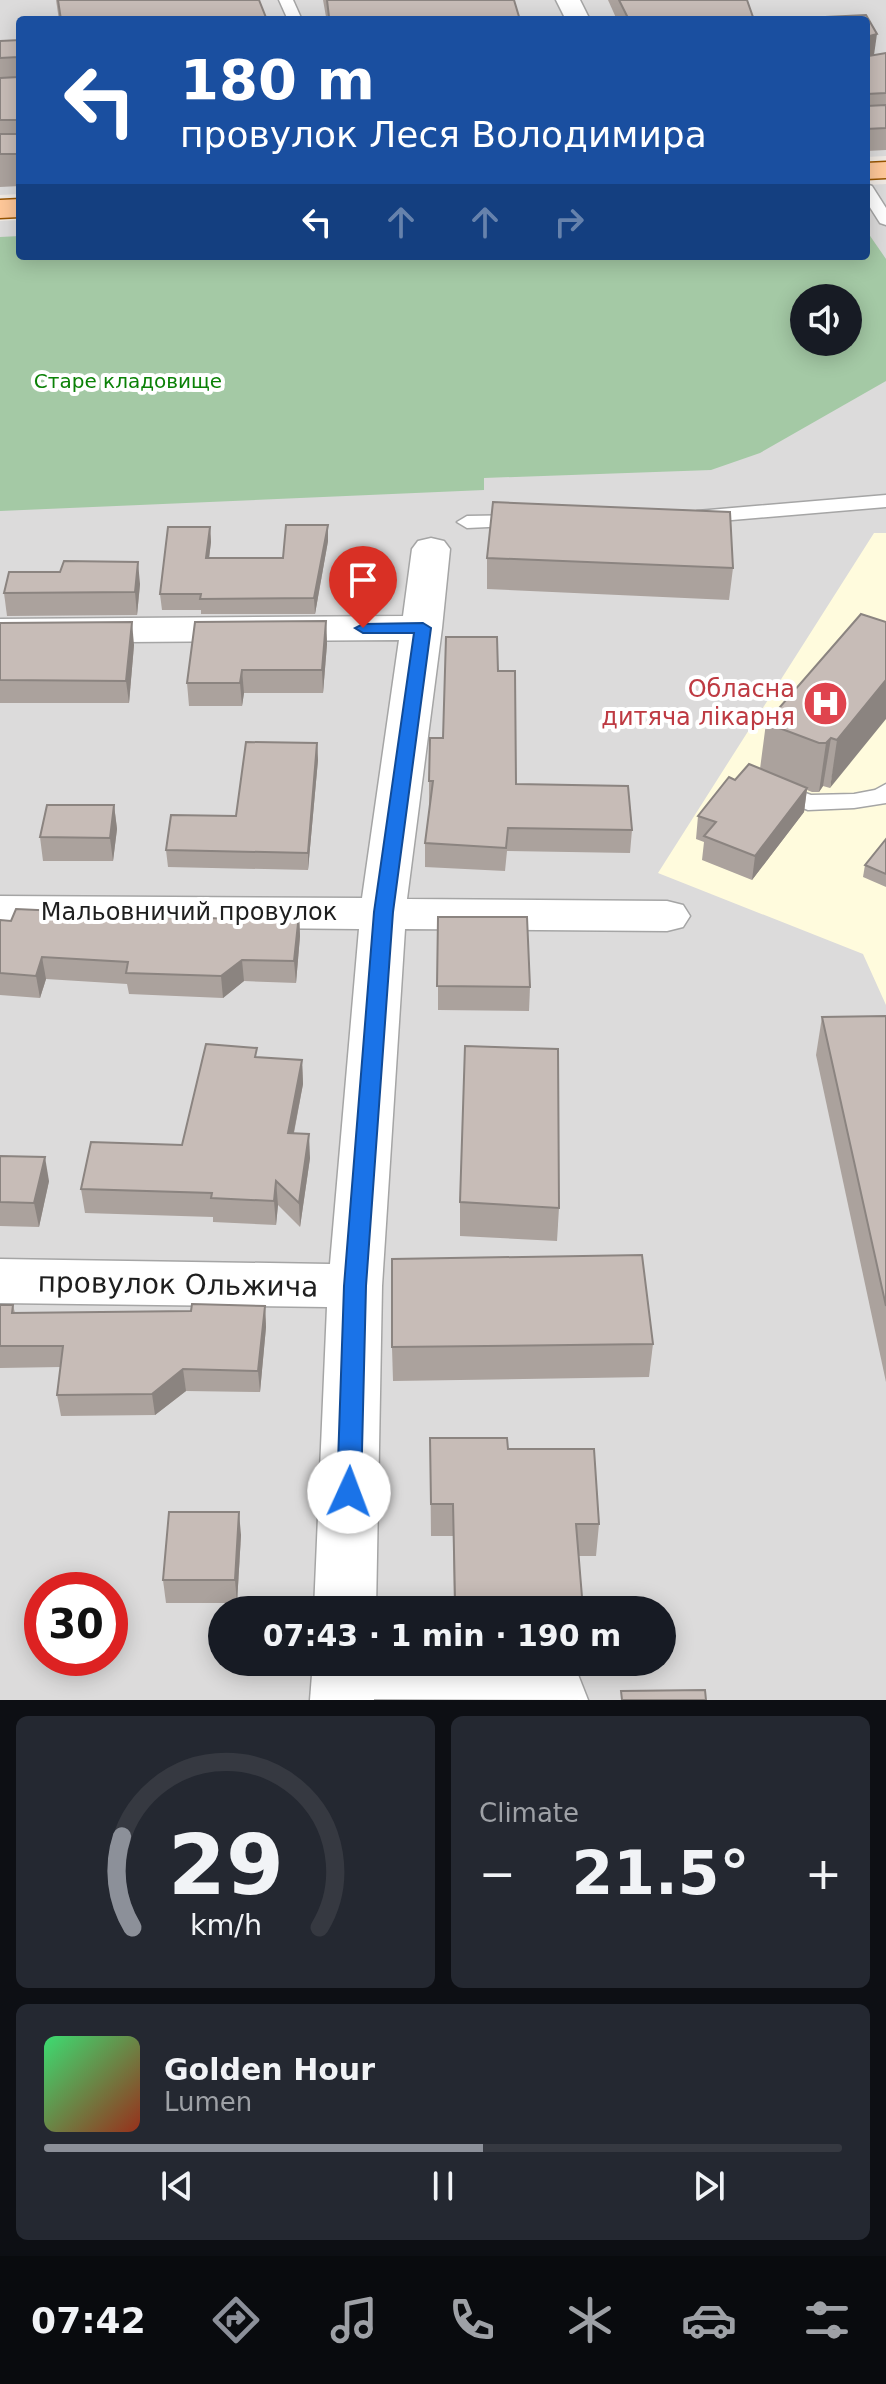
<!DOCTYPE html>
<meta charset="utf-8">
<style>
:root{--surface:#171b24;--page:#242831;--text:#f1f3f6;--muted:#9ea1a6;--line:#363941;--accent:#8c9099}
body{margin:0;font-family:"DejaVu Sans",sans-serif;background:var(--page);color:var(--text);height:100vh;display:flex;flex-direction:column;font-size:30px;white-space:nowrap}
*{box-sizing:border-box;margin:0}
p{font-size:26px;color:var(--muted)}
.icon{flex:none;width:44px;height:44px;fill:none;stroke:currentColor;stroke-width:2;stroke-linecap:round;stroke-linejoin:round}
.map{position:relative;height:1700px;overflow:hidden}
.details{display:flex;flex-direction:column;gap:16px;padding:16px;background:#0d0f14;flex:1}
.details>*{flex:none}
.hud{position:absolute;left:16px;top:16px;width:854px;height:244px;border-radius:8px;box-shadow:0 4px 20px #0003;background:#1a4fa0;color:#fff;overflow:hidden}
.controls{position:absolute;left:790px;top:284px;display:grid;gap:16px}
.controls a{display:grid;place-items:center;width:72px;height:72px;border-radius:50%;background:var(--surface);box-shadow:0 4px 20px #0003;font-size:40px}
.speed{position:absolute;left:24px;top:1572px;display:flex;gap:16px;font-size:40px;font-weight:700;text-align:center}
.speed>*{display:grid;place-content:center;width:104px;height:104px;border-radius:50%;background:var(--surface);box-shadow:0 4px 20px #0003;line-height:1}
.speed .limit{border:12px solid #d22;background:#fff;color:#111}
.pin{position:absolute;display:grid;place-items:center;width:68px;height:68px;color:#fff;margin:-82px -34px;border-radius:50% 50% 50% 0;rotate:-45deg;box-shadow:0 0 8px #0007}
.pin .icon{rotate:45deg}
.me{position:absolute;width:88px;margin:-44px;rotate:2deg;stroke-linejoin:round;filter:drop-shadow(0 0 6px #0008)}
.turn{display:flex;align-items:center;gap:28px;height:168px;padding:0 32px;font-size:36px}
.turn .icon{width:104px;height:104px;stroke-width:2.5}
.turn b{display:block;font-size:56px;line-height:68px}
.lanes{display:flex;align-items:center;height:76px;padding:0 32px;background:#0003;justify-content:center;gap:40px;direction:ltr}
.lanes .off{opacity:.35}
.big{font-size:60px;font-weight:800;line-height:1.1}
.details .widget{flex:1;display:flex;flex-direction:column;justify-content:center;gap:12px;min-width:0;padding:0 28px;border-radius:12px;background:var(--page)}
.details .dial{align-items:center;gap:0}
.dial svg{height:208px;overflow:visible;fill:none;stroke:var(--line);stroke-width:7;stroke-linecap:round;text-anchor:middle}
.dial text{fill:var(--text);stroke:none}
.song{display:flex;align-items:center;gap:24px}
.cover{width:96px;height:96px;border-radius:12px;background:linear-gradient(135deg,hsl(140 70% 55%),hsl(10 70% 35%))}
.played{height:8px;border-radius:4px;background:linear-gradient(90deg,var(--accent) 55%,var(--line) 55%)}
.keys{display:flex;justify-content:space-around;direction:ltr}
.heat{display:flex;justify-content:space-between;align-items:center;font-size:44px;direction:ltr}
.details .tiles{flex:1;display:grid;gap:16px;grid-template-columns:1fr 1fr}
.widget:last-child{grid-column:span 2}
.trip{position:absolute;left:208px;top:1596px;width:468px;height:80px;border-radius:40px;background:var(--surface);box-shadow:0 4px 20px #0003;font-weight:800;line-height:80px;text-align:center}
.dock{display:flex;height:128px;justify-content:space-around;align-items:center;background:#090b0e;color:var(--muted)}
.dock .icon{width:56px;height:56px}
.dock .active{color:var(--accent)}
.dock b{font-size:36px;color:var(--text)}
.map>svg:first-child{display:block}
</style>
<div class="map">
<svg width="886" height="1700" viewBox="0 0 886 1700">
<rect width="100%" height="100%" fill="#f0eae4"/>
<!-- residential -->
<g fill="#dcdbdb" fill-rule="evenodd">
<path d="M0 0H886V156L866 157V20H20V194L0 195Z"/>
<path d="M886 184V1700H0V221L20 220V256H866V185ZM804 298H848V342H804ZM42 1590H110V1658H42ZM222 1610H662V1662H222Z"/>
</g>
<!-- education -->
<path fill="#fffbdd" d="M874 533H886V1005L863 954 658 873Z"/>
<!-- cemetery -->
<path fill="#a4c9a5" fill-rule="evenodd" d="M866 230 886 259V381L760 453 711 470 484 478V490L0 511V237L20 236V256H866ZM804 298H848V342H804Z"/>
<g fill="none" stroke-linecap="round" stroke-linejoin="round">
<defs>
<g id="service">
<path d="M279 0H293L302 20H288Z"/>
<path d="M866 184 872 186 886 208V225L880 223 866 201Z"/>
<path d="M886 495V507L697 523 687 517 697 511Z"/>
<path d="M524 515 534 521 531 525 467 528 457 522 467 516Z"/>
<path d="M778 783 811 795 854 794 875 790 886 784V803L854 808 808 810 770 795 766 790 770 785Z"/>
<path d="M343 1667 565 1668 577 1672 588 1700 343 1699 331 1694 326 1683 331 1672Z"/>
</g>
<g id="minor">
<path d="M556 0H580L590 20H566Z"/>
<path d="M431 538 444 541 450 549 442 628 407 899 667 901 683 905 690 916 683 927 667 931 405 929 382 1286 376 1610H314L327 1307 0 1303V1259L330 1264 359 929 0 926V896L362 898 399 640 0 643V619L403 616 412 549 418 541Z"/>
<path d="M313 1662H375L374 1700H310Z"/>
</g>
<g id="primary">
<path d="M886 162V178L866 179V163Z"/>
<path d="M20 199V217L0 218V200Z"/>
</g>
</defs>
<!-- service casing -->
<use href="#service" stroke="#a5a5a5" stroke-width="3"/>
<!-- minor casing -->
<use href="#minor" stroke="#a5a5a5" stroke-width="3"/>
<!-- primary casing -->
<use href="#primary" stroke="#985500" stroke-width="3"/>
<!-- service -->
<use href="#service" fill="#fff" fill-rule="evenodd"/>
<!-- minor -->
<use href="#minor" fill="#fff" fill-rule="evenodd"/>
<!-- primary -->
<use href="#primary" fill="#ffc899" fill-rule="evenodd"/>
</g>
<!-- wall -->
<g fill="#aba29d">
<path d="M56 0H259L267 20 326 17 323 0H514L520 20H59Z"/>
<path d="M608 0H747L754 20H617Z"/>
<path d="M866 20 874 55 886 53V150L866 151Z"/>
<path d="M20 40V186L0 187V41Z"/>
<path d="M328 525V541L315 614H201V610H162L160 594 210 527 211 542 209 558H283Z"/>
<path d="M487 558 733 568 729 600 487 589Z"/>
<path d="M60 572 140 584 137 615 7 616 4 593Z"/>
<path d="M861 614 830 788 823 786 819 792H812L807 790 804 812 752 880 702 860 704 842 696 839 698 816 735 780 760 769 766 723Z"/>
<path d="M326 621 327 644 323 693H244L242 706H189L187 683Z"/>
<path d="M0 623 134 645 129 703H0Z"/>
<path d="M498 671 516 784 632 830 630 853 507 851 505 871 425 867V843L430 804H429V781L443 738Z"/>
<path d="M317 743 318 760 308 870 168 867 166 850 236 816Z"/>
<path d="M114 805 117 829 113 861H43L40 837Z"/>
<path d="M886 839V887L863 877 865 865Z"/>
<path d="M299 914 300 936 296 983 244 981 223 998 129 994 127 984 46 979 40 998 0 995V920H251Z"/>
<path d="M438 917 530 987 529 1011 438 1010Z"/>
<path d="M886 1016V1382L816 1055 822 1017Z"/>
<path d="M302 1060 303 1084 294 1133 310 1158 300 1227 278 1205 276 1225 213 1222V1217L85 1213 81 1189 182 1145Z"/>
<path d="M0 1156 49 1181 39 1227 0 1226Z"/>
<path d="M460 1202 559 1208 557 1241 460 1236Z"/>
<path d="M0 1305H13L15 1313 191 1311 265 1306 266 1327 260 1392 186 1391 155 1415 61 1416 57 1395 61 1367 0 1368Z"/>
<path d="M653 1344 649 1377 393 1381 392 1347Z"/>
<path d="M430 1438 508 1449 599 1524 596 1556H579L582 1597 581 1610H454L453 1536H431Z"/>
<path d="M241 1535 237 1603H166L163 1580Z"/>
</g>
<!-- shaded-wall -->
<g fill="#8b8480">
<path d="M877 34 874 55 866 57V37Z"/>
<path d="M328 525V541L315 614 314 598Z"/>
<path d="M210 527 211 542 207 574 206 558Z"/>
<path d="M138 562 140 584 137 615 135 592Z"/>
<path d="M326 621 327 644 323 693 322 670Z"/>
<path d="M132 622 134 645 129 703 126 681Z"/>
<path d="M242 670 244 693 242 706 240 683Z"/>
<path d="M886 680V719L830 788 837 740Z"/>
<path d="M831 738 823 786 819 792 826 743Z"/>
<path d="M317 743 318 760 308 870V853Z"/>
<path d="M807 788 804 812 752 880 755 856Z"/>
<path d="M114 805 117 829 113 861 110 838Z"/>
<path d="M299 914 300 936 296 983 294 961Z"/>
<path d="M42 957 46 979 40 998 36 976Z"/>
<path d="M242 960 244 981 223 998 221 976Z"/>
<path d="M302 1060 303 1084 289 1157 288 1133Z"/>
<path d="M309 1134 310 1158 300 1227 299 1203Z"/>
<path d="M45 1157 49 1181 39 1227 34 1203Z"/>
<path d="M276 1181 278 1205 276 1225 274 1201Z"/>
<path d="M265 1306 266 1327 260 1392 258 1371Z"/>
<path d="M183 1369 186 1391 155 1415 152 1394Z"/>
<path d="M239 1512 241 1535 237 1603 235 1580Z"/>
</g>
<!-- building -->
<g fill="#c7bcb7" stroke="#8b8480" stroke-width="2">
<path d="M58 0H259L267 20 329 17 327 0H514L520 20H61Z"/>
<path d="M619 0H747L754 20H629Z"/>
<path d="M866 15 877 34 866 37V20H763Z"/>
<path d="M20 40V154H0V134H18V120H0V78L18 77V57L0 58V41Z"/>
<path d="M866 53 869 56 886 53V93L867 94V106L886 105V128L866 129Z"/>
<path d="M493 502 730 512 733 568 487 558Z"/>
<path d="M286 525H328L314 598 200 599 201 594H160L168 527H210L206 558H283Z"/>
<path d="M64 561 138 562 135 592 4 593 9 572H60Z"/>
<path d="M861 614 886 622V680L837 740 831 738 826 743H819L766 723Z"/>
<path d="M326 621 322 670H242L240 683H187L195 622Z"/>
<path d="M132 622 126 681 0 680V623Z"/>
<path d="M446 637H497L498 671H515L516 784 628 786 632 830 508 828 506 848 425 843 433 781H429L430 738H443Z"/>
<path d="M246 742 317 743 308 853 166 850 171 815 236 816Z"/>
<path d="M749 764 807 788 755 856 704 836 716 822 698 816 729 777 735 780Z"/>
<path d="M47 805H114L110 838 40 837Z"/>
<path d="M886 839V874L865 865Z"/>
<path d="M16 909 251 920 252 914H299L294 961 242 960 221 976 126 973 128 962 42 957 36 976 0 973V920L11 921Z"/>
<path d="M438 917H527L530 987 437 986Z"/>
<path d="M886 1016V1306L822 1017Z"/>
<path d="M206 1044 257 1048 255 1057 302 1060 288 1133 309 1134 299 1203 276 1181 274 1201 211 1198 212 1193 81 1189 91 1142 182 1145Z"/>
<path d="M465 1046 558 1049 559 1208 460 1202Z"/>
<path d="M0 1156 45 1157 34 1203 0 1202Z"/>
<path d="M642 1255 653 1344 392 1347V1259Z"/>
<path d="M192 1304 265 1306 258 1371 183 1369 152 1394 57 1395 63 1346H0V1305H13L12 1313 191 1311Z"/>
<path d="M430 1438H507L508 1449H594L599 1524H576L582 1597 455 1599 453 1504H431Z"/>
<path d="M169 1512H239L235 1580H163Z"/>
<path d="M705 1690 706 1700H622L621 1691Z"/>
</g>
<!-- route -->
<path fill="#1a73e8" stroke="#114b97" stroke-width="2" d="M423 623 431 628 393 912 366 1286 361 1492 358 1500 349 1503 340 1500 337 1492 344 1286 374 912 414 633H363L355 628 363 624Z"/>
<!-- icons -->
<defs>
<symbol id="hospital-disc" viewBox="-11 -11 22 22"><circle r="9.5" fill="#e0444e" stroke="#fff"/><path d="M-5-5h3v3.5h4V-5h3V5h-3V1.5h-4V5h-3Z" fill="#fff"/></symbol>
</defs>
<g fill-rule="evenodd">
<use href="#hospital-disc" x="800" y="678" width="51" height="51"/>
</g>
<g text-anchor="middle" stroke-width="8" stroke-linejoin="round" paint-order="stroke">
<!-- far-park labels -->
<g font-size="20" fill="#0b8107" stroke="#fff">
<text x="128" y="388">Старе кладовище</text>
</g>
<!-- health labels -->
<g font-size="24" fill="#be3a42" stroke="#fff" text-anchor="end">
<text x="795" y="697">Обласна<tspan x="795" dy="28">дитяча лікарня</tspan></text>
</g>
<!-- street labels -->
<g font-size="24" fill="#1e1e1e" stroke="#fff">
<text x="189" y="920">Мальовничий провулок</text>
</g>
<!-- near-street labels -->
<g font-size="28" fill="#1e1e1e" stroke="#fff">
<text transform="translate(178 1284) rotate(1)" y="10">провулок Ольжича</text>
</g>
</g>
</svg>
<div class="controls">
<a><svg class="icon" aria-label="sound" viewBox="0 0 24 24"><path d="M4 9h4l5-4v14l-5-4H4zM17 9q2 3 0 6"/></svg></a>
</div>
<div class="speed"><div class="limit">30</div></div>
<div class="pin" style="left:363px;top:628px;background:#d93025"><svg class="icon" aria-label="arrive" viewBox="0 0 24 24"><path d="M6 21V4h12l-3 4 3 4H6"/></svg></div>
<svg class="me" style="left:349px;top:1492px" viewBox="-20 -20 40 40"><circle r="19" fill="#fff"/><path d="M0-13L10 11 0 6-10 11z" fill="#1a73e8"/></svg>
<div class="trip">07:43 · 1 min · 190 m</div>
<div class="hud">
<div class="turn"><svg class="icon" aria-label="left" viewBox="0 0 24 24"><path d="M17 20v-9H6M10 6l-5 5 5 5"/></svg><div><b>180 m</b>провулок Леся Володимира</div></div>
<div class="lanes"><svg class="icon" aria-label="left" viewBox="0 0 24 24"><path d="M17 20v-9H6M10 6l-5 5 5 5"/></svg><svg class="icon off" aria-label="ahead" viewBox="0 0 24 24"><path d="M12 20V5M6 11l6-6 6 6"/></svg><svg class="icon off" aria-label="ahead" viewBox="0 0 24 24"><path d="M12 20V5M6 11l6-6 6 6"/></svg><svg class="icon off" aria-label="right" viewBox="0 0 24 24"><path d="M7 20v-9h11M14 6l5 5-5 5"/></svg></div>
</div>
</div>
<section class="details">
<div class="tiles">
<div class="widget dial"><svg viewBox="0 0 100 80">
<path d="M14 69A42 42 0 1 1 86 69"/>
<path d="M14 69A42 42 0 0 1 10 34" stroke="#8c9099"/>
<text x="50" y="56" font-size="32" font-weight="700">29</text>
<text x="50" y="72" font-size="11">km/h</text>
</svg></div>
<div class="widget"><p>Climate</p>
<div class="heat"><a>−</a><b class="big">21.5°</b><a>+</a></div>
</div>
<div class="widget">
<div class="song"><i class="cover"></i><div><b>Golden Hour</b><p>Lumen</p></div></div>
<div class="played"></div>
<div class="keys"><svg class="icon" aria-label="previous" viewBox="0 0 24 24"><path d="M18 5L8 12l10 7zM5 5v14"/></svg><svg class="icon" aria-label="pause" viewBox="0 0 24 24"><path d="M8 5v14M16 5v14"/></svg><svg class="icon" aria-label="next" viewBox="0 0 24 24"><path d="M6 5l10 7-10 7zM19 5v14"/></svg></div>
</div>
</div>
</section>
<nav class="dock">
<b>07:42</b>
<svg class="icon active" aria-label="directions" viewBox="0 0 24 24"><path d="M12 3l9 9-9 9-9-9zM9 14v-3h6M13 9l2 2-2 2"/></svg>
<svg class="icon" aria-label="music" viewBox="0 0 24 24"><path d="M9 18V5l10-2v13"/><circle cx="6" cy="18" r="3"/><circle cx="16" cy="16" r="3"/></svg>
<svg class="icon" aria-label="phone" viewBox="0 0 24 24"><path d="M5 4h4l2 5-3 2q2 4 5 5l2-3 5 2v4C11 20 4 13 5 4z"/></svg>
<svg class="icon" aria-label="climate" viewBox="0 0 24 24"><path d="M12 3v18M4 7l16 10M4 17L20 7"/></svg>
<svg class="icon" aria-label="car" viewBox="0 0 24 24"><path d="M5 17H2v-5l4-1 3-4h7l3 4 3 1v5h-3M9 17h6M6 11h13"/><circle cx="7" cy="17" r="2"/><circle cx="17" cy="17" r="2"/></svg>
<svg class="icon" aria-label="filters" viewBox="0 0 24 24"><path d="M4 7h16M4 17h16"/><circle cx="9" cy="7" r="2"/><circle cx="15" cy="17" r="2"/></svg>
</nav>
